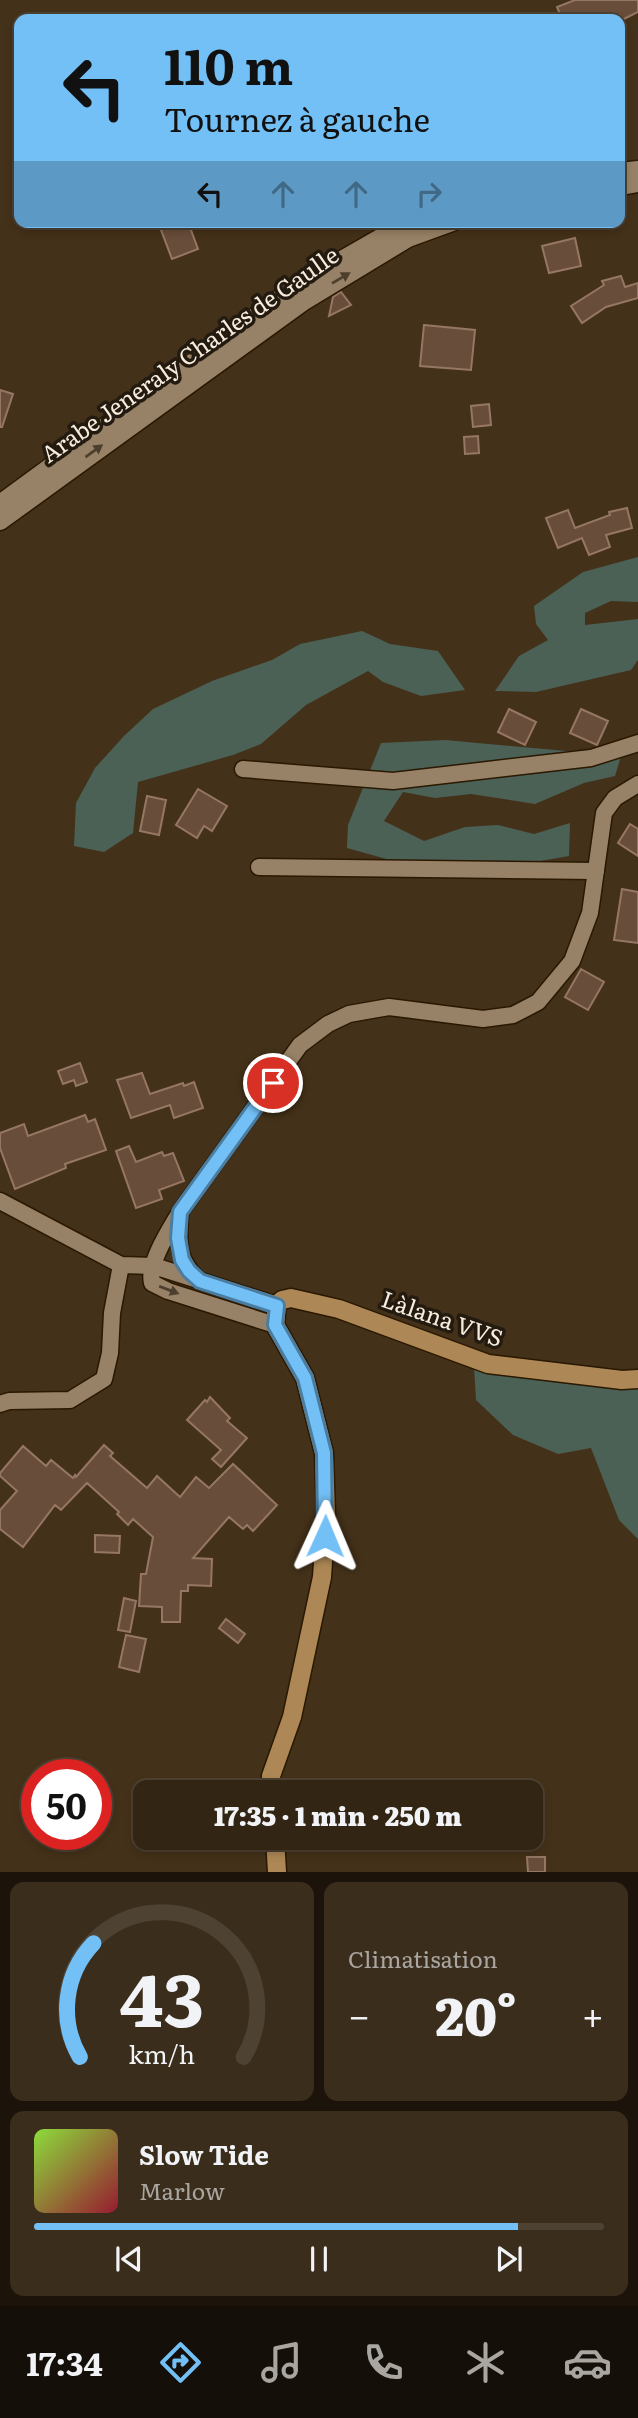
<!DOCTYPE html>
<html lang="fr">
<meta charset="utf-8">
<style>
:root{--surface:#332513;--page:#3b2d1c;--text:#f1f3f6;--muted:#a9a5a0;--line:#4e4233;--accent:#73c0f6}
body{margin:0;font-family:Literata,serif;background:var(--page);color:var(--text);height:100vh;display:flex;flex-direction:column;font-size:26px;white-space:nowrap}
*{box-sizing:border-box;margin:0}
p{font-size:23px;color:var(--muted)}
.icon{flex:none;width:38px;height:38px;fill:none;stroke:currentColor;stroke-width:2;stroke-linecap:round;stroke-linejoin:round}
.map{position:relative;height:1872px;overflow:hidden}
.sheet{display:flex;flex-direction:column;gap:10px;padding:10px;background:#1c140a;flex:1}
.sheet>*{flex:none}
.hud{position:absolute;left:14px;top:14px;width:611px;height:214px;border-radius:14px;box-shadow:0 4px 10px #0003,0 0 0 2px var(--line);background:#73c0f6;color:#111;overflow:hidden}
.speed{position:absolute;left:21px;top:1759px;display:flex;gap:14px;font-size:35px;font-weight:700;text-align:center}
.speed>*{display:grid;place-content:center;width:91px;height:91px;border-radius:50%;background:var(--surface);box-shadow:0 4px 10px #0003,0 0 0 2px var(--line);line-height:1}
.speed .limit{border:10px solid #d22;background:#fff;color:#111}
.pin{position:absolute;display:grid;place-items:center;width:60px;height:60px;color:#fff;margin:-30px;border:4px solid #fff;border-radius:50%;box-shadow:0 2px 7px #0007}
.me{position:absolute;width:77px;margin:-38px;rotate:1deg;stroke-linejoin:round;filter:drop-shadow(0 0 5px #0008)}
.turn{display:flex;align-items:center;gap:24px;height:147px;padding:0 35px;font-size:32px}
.turn .icon{width:91px;height:91px;stroke-width:2.5}
.turn b{display:block;font-size:49px;line-height:60px}
.lanes{display:flex;align-items:center;height:66px;padding:0 35px;background:#0003;justify-content:center;gap:35px;direction:ltr}
.lanes .off{opacity:.35}
.big{font-size:52px;font-weight:800;line-height:1.1}
.sheet .card{flex:1;display:flex;flex-direction:column;justify-content:center;gap:10px;min-width:0;padding:0 24px;border-radius:14px;background:var(--page)}
.sheet .dial{align-items:center;gap:0}
.dial svg{height:182px;overflow:visible;fill:none;stroke:var(--line);stroke-width:7;stroke-linecap:round;text-anchor:middle}
.dial text{fill:var(--text);stroke:none}
.song{display:flex;align-items:center;gap:21px}
.cover{width:84px;height:84px;border-radius:10px;background:linear-gradient(135deg,hsl(90 70% 55%),hsl(350 70% 35%))}
.played{height:7px;border-radius:4px;background:linear-gradient(90deg,var(--accent) 85%,var(--line) 85%)}
.keys{display:flex;justify-content:space-around;direction:ltr}
.heat{display:flex;justify-content:space-between;align-items:center;font-size:38px;direction:ltr}
.sheet .tiles{flex:1;display:grid;gap:10px;grid-template-columns:1fr 1fr}
.card:last-child{grid-column:span 2}
.trip{position:absolute;left:133px;top:1780px;width:410px;height:70px;border-radius:14px;background:var(--surface);box-shadow:0 4px 10px #0003,0 0 0 2px var(--line);font-weight:800;line-height:70px;text-align:center}
.tab-bar{display:flex;height:112px;justify-content:space-around;align-items:center;background:#140f08;color:var(--muted)}
.tab-bar .icon{width:49px;height:49px}
.tab-bar .on{color:var(--accent)}
.tab-bar b{font-size:32px;color:var(--text)}
.map>svg:first-child{display:block}
</style>
<div class="map">
<svg width="638" height="1872" viewBox="0 0 638 1872">
<rect width="100%" height="100%" fill="#443119"/>
<!-- green -->
<g fill="#4b6156">
<path d="M638 557V602L611 601 585 613V625L638 619V660L631 670 536 692 495 691 519 656 548 640 536 624 534 606 583 572Z"/>
<path d="M362 631 390 644 438 651 465 690 421 696 383 682 368 671 306 705 261 744 233 755 138 782 133 833 104 852 74 846 76 803 95 768 124 736 153 709 212 681 272 660 300 644Z"/>
<path d="M445 740 621 756 615 776 584 783 535 804 471 794 435 798 403 792 384 821 424 841 465 827 498 825 534 834 570 823 569 856 512 866 408 865 347 848 348 825 381 743Z"/>
<path d="M474 1367 638 1387V1539L619 1520 591 1448 558 1454 513 1435 476 1400Z"/>
</g>
<!-- building -->
<g fill="#694d3b" stroke="#957764" stroke-width="2">
<path d="M575 0H638V12L624 19H562L557 7Z"/>
<path d="M158 222H188L198 249 172 259Z"/>
<path d="M575 238 581 266 549 273 542 246Z"/>
<path d="M621 276 625 287 638 283V298L606 307 582 323 571 306 604 285 602 281Z"/>
<path d="M341 292 351 305 329 316 333 297Z"/>
<path d="M424 325 475 330 471 370 420 366Z"/>
<path d="M0 390 13 394 2 427H0Z"/>
<path d="M489 404 491 425 473 427 471 406Z"/>
<path d="M478 436 479 453 465 454 464 437Z"/>
<path d="M627 508 632 528 606 535 610 547 589 555 582 538 558 548 546 518 568 510 575 528 610 515 609 512Z"/>
<path d="M509 709 536 722 525 745 498 732Z"/>
<path d="M581 709 608 721 597 745 570 733Z"/>
<path d="M198 789 227 806 212 831 204 826 197 838 176 825Z"/>
<path d="M147 796 166 800 159 835 140 831Z"/>
<path d="M630 824 638 829V856L618 843Z"/>
<path d="M622 889 638 892V943L614 940Z"/>
<path d="M581 969 604 982 588 1010 565 997Z"/>
<path d="M80 1063 87 1082 76 1086 74 1080 63 1084 58 1071Z"/>
<path d="M142 1073 150 1094 183 1083 184 1086 194 1082 203 1108 174 1118 170 1105 131 1118 117 1080Z"/>
<path d="M85 1115 88 1122 95 1119 106 1150 65 1164 66 1168 15 1189 0 1148V1133L24 1124 28 1136Z"/>
<path d="M129 1146 136 1162 162 1152 164 1156 173 1153 184 1181 159 1190 162 1199 136 1208 116 1151Z"/>
<path d="M210 1397 230 1418 227 1421 247 1438 221 1467 212 1459 221 1450 187 1420 205 1400 207 1402Z"/>
<path d="M104 1445 113 1453 110 1456 147 1488 157 1476 180 1497 196 1477 209 1488 233 1464 277 1505 253 1531 247 1525 243 1529 229 1517 193 1558 212 1559 211 1586 188 1585V1591H181L180 1622H162V1607L139 1606 141 1574H146L153 1537 133 1519 128 1525 117 1514 119 1512 87 1483 61 1510 55 1505 23 1547 0 1529V1510L17 1491 0 1476V1473L23 1446 46 1466 51 1460 73 1478 75 1475 76 1477Z"/>
<path d="M95 1535 120 1536 119 1553 95 1552Z"/>
<path d="M124 1598 136 1601 130 1632 118 1630Z"/>
<path d="M226 1619 245 1634 238 1643 219 1628Z"/>
<path d="M126 1635 146 1639 139 1672 119 1667Z"/>
<path d="M527 1857H545V1872H528Z"/>
</g>
<g fill="none" stroke-linecap="round" stroke-linejoin="round">
<defs>
<g id="minor">
<path d="M243 769 393 781 591 758 638 743"/>
<path d="M259 867 596 871"/>
<path d="M0 1201 121 1265 154 1266 277 1305"/>
<path d="M180 1218C178 1244 178 1262 199 1280"/>
<path d="M275 1325 168 1291 152 1283C147 1264 170 1229 180 1212L300 1045 328 1024 349 1014 389 1007 483 1019 513 1015 538 1002 572 961 590 913 604 813 615 798 638 784"/>
<path d="M0 1404 9 1401 70 1400 104 1379 110 1353 112 1313 121 1265"/>
</g>
<g id="tertiary">
<path d="M620 172 638 170"/>
<path d="M620 186 638 183"/>
<path d="M0 504 300 284 408 222"/>
<path d="M0 521 304 301 408 238 452 222"/>
</g>
<g id="secondary">
<path d="M272 1792 271 1776 292 1717 322 1577 326 1516 324 1453 305 1378 275 1325 277 1305 282 1300 291 1298 339 1309 488 1364 622 1380 638 1379"/>
<path d="M275 1838 277 1872"/>
</g>
</defs>
<!-- minor casing -->
<use href="#minor" stroke="#2a1801" stroke-width="19"/>
<!-- tertiary casing -->
<use href="#tertiary" stroke="#2a1801" stroke-width="21"/>
<!-- secondary casing -->
<use href="#secondary" stroke="#2a1801" stroke-width="21"/>
<!-- minor -->
<use href="#minor" stroke="#988267" stroke-width="16"/>
<!-- tertiary -->
<use href="#tertiary" stroke="#988267" stroke-width="18"/>
<!-- secondary -->
<use href="#secondary" stroke="#ad8856" stroke-width="18"/>
</g>
<!-- one-way arrows -->
<defs><path id="oneway-solid" d="M-6-.8H1V-3.2L6.5 0L1 3.2V.8H-6Z" transform="scale(1.75)"/></defs>
<g fill="#4d3f2e">
<use href="#oneway-solid" transform="translate(341 278) rotate(-31)"/>
<use href="#oneway-solid" transform="translate(94 451) rotate(-36)"/>
<use href="#oneway-solid" transform="translate(169 1290) rotate(21)"/>
</g>
<g fill="none" stroke-linecap="round" stroke-linejoin="round">
<defs>
<path id="route" d="M273 1083 180 1212 178 1238 182 1260 189 1271 200 1281 277 1306 275 1325 305 1378 324 1453 325 1536"/>
</defs>
<!-- route casing -->
<use href="#route" stroke="#4b7da0" stroke-width="18"/>
<!-- route -->
<use href="#route" stroke="#73c0f6" stroke-width="12"/>
</g>
<g text-anchor="middle" stroke-width="7" stroke-linejoin="round" paint-order="stroke">
<!-- street labels -->
<g font-size="23" fill="#f8ecdd" stroke="#241b10">
<text transform="translate(190 355) rotate(-35)" y="8">Arabe Jeneraly Charles de Gaulle</text>
<text transform="translate(442 1319) rotate(19)" y="8">Làlana VVS</text>
</g>
</g>
</svg>
<div class="speed"><div class="limit">50</div></div>
<div class="pin" style="left:273px;top:1083px;background:#d93025"><svg class="icon" aria-label="arrive" viewBox="0 0 24 24"><path d="M6 21V4h12l-3 4 3 4H6"/></svg></div>
<svg class="me" style="left:325px;top:1536px" viewBox="-20 -20 40 40"><path d="M0-17L14 15 0 8-14 15z" fill="#73c0f6" stroke="#fff" stroke-width="4"/></svg>
<div class="trip">17:35 · 1 min · 250 m</div>
<div class="hud">
<div class="turn"><svg class="icon" aria-label="left" viewBox="0 0 24 24"><path d="M17 20v-9H6M10 6l-5 5 5 5"/></svg><div><b>110 m</b>Tournez à gauche</div></div>
<div class="lanes"><svg class="icon" aria-label="left" viewBox="0 0 24 24"><path d="M17 20v-9H6M10 6l-5 5 5 5"/></svg><svg class="icon off" aria-label="ahead" viewBox="0 0 24 24"><path d="M12 20V5M6 11l6-6 6 6"/></svg><svg class="icon off" aria-label="ahead" viewBox="0 0 24 24"><path d="M12 20V5M6 11l6-6 6 6"/></svg><svg class="icon off" aria-label="right" viewBox="0 0 24 24"><path d="M7 20v-9h11M14 6l5 5-5 5"/></svg></div>
</div>
</div>
<section class="sheet">
<div class="tiles">
<div class="card dial"><svg viewBox="0 0 100 80">
<path d="M14 69A42 42 0 1 1 86 69"/>
<path d="M14 69A42 42 0 0 1 20 19" stroke="#73c0f6"/>
<text x="50" y="56" font-size="32" font-weight="700">43</text>
<text x="50" y="72" font-size="11">km/h</text>
</svg></div>
<div class="card"><p>Climatisation</p>
<div class="heat"><a>−</a><b class="big">20°</b><a>+</a></div>
</div>
<div class="card">
<div class="song"><i class="cover"></i><div><b>Slow Tide</b><p>Marlow</p></div></div>
<div class="played"></div>
<div class="keys"><svg class="icon" aria-label="previous" viewBox="0 0 24 24"><path d="M18 5L8 12l10 7zM5 5v14"/></svg><svg class="icon" aria-label="pause" viewBox="0 0 24 24"><path d="M8 5v14M16 5v14"/></svg><svg class="icon" aria-label="next" viewBox="0 0 24 24"><path d="M6 5l10 7-10 7zM19 5v14"/></svg></div>
</div>
</div>
</section>
<nav class="tab-bar">
<b>17:34</b>
<svg class="icon on" aria-label="directions" viewBox="0 0 24 24"><path d="M12 3l9 9-9 9-9-9zM9 14v-3h6M13 9l2 2-2 2"/></svg>
<svg class="icon" aria-label="music" viewBox="0 0 24 24"><path d="M9 18V5l10-2v13"/><circle cx="6" cy="18" r="3"/><circle cx="16" cy="16" r="3"/></svg>
<svg class="icon" aria-label="phone" viewBox="0 0 24 24"><path d="M5 4h4l2 5-3 2q2 4 5 5l2-3 5 2v4C11 20 4 13 5 4z"/></svg>
<svg class="icon" aria-label="climate" viewBox="0 0 24 24"><path d="M12 3v18M4 7l16 10M4 17L20 7"/></svg>
<svg class="icon" aria-label="car" viewBox="0 0 24 24"><path d="M5 17H2v-5l4-1 3-4h7l3 4 3 1v5h-3M9 17h6M6 11h13"/><circle cx="7" cy="17" r="2"/><circle cx="17" cy="17" r="2"/></svg>
</nav>
